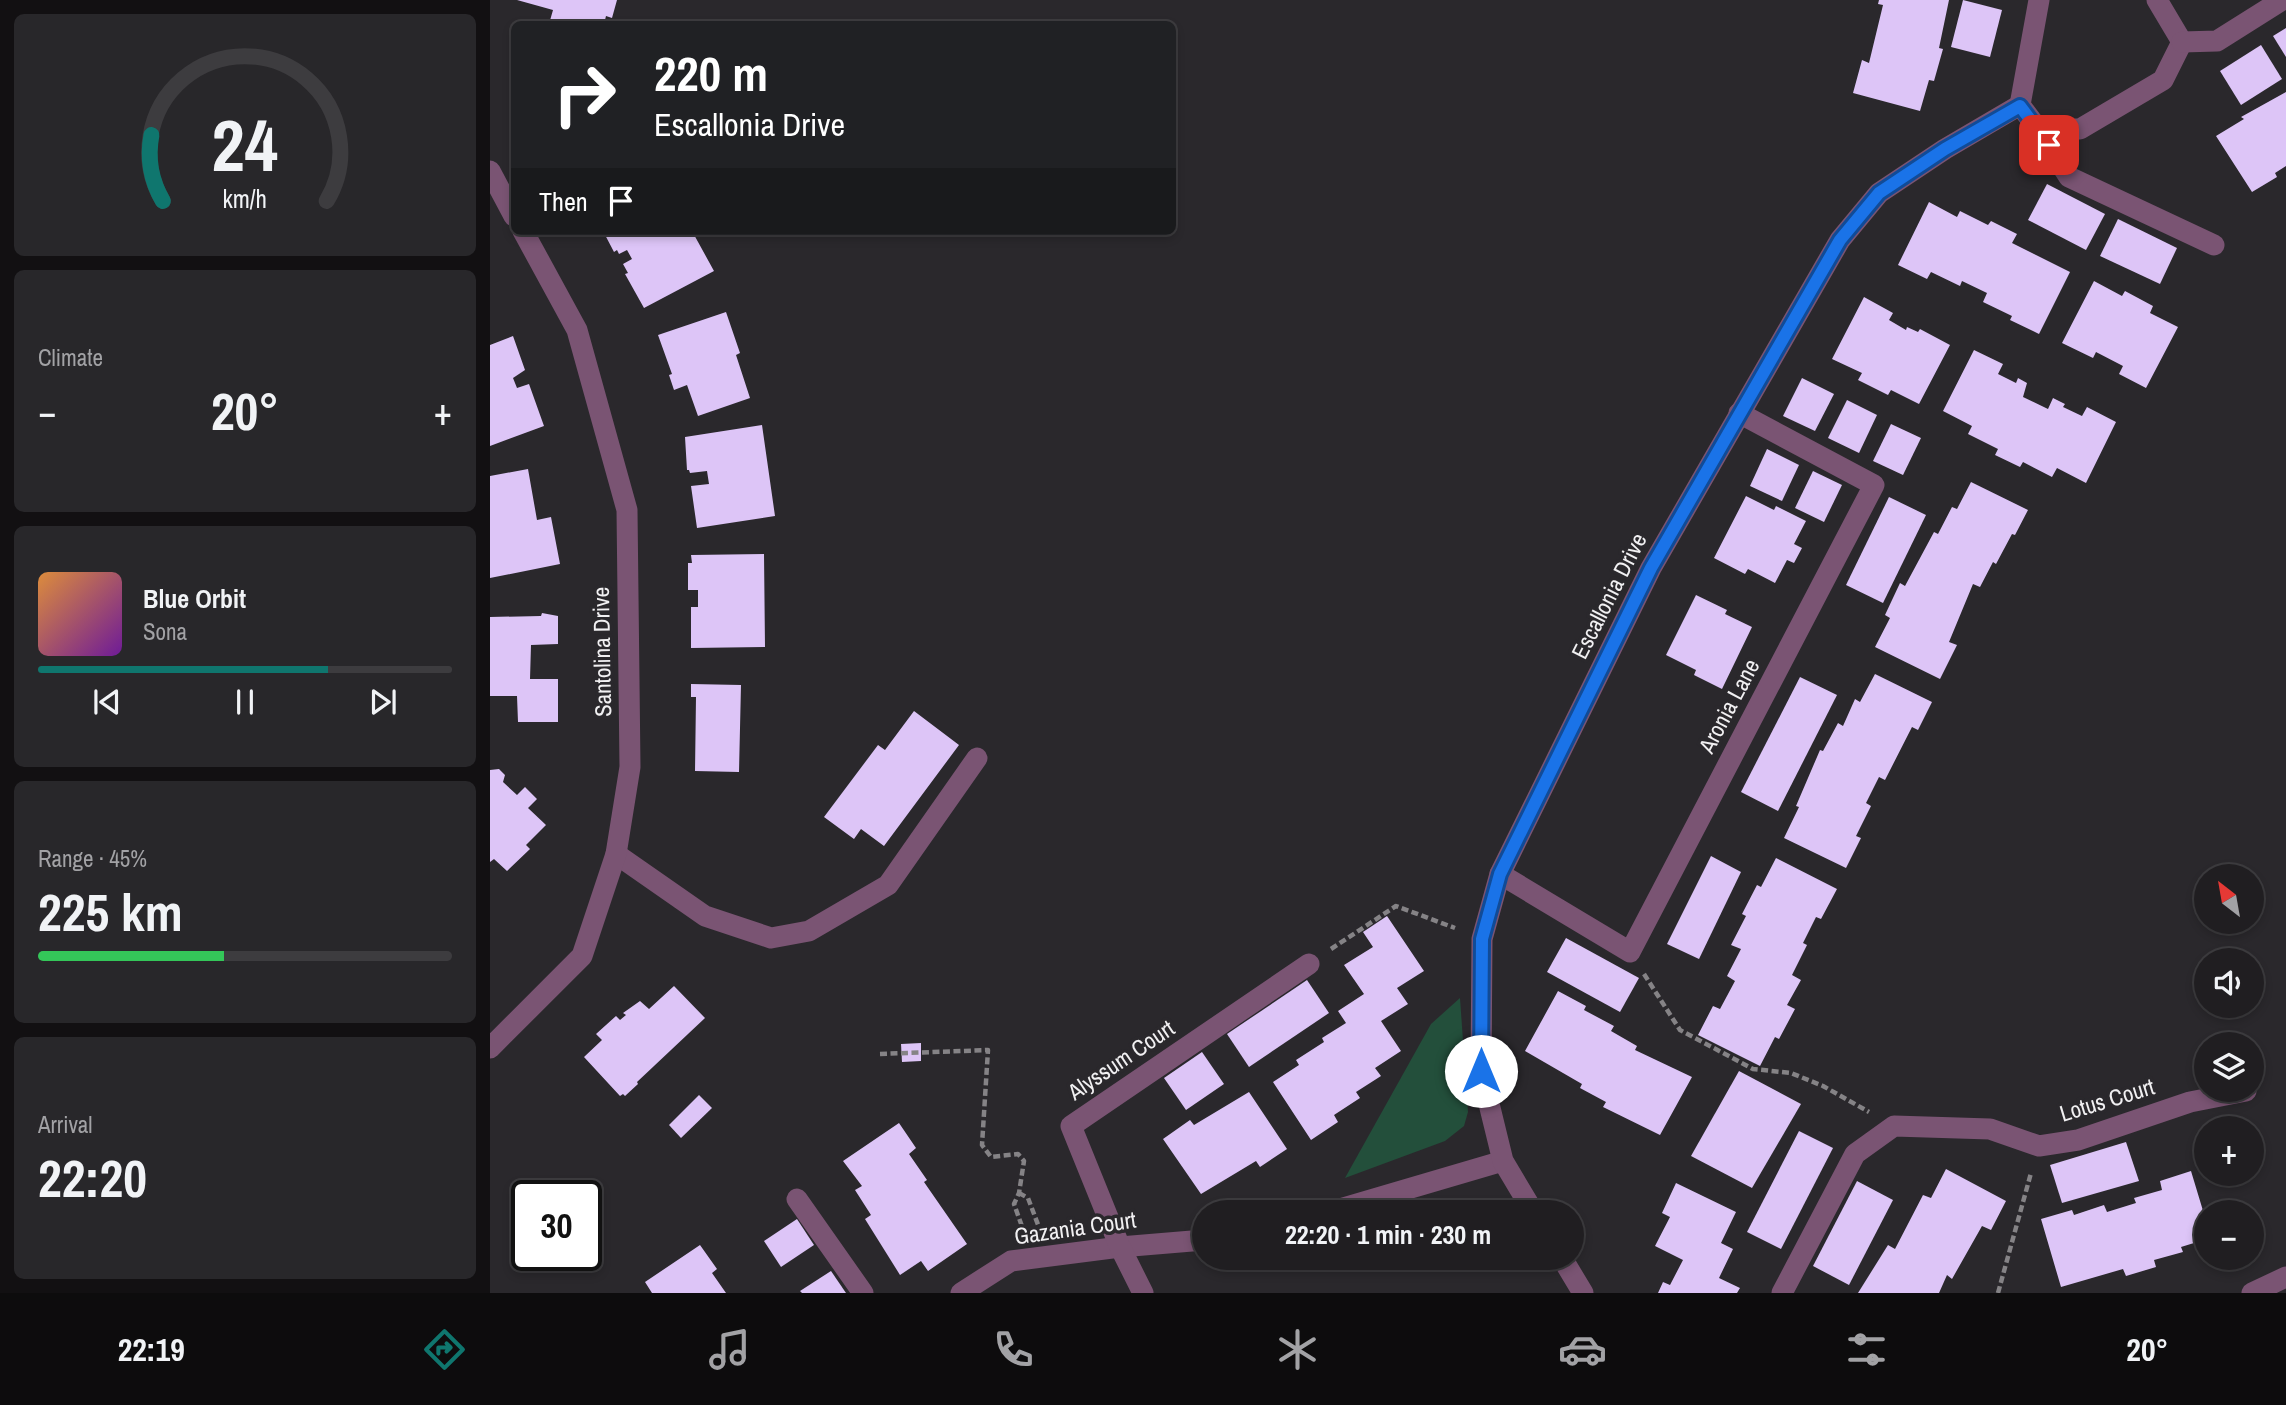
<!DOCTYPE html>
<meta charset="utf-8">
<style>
:root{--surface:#201e21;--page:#28272a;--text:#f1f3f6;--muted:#a2a2a5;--line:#3d3c3f;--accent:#0f766e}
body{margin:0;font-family:"Archivo Narrow",sans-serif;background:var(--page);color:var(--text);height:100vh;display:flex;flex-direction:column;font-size:26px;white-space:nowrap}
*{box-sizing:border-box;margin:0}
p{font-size:23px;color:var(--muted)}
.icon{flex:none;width:38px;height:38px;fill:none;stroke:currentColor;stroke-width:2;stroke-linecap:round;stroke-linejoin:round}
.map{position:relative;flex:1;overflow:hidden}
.details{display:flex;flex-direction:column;gap:14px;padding:14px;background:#121012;width:490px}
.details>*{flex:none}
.banner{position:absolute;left:21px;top:21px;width:665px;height:214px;border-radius:10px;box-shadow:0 4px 10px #0003,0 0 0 2px var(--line);background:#202124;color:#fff;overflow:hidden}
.needle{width:46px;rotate:329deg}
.fabs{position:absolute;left:1704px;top:864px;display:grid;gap:14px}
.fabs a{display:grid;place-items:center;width:70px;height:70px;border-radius:50%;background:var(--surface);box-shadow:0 4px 10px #0003,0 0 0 2px var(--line);font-size:35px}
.speed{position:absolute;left:21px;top:1180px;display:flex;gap:14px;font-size:35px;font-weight:700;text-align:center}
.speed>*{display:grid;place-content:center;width:91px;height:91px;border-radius:50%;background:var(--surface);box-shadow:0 4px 10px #0003,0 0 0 2px var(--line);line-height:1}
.speed .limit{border:4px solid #111;border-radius:10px;background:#fff;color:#111}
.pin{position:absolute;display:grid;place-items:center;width:60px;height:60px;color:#fff;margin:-30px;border-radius:14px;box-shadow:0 4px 10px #0006}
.me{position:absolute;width:77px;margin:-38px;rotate:0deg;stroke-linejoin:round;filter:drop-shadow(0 0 5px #0008)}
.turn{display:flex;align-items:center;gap:24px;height:147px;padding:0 28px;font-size:32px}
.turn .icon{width:91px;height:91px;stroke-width:2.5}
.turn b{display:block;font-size:49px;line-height:60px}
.then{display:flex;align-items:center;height:66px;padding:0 28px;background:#0003;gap:14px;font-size:26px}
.big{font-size:52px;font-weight:700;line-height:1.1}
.details .card{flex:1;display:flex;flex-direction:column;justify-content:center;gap:10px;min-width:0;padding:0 24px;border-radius:10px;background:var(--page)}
.details .dial{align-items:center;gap:0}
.dial svg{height:182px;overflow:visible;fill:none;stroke:var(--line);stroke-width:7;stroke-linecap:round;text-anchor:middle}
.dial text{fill:var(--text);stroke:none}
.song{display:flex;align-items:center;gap:21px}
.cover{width:84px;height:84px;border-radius:10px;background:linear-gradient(135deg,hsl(30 70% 55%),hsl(280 70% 35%))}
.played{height:7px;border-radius:4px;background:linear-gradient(90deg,var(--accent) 70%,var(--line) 70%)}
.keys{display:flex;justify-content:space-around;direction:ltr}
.heat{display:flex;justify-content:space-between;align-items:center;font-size:38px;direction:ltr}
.charge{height:10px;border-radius:5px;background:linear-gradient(90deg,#34c759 45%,var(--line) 0)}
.trip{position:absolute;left:702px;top:1200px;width:392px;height:70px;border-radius:35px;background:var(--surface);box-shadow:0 4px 10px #0003,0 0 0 2px var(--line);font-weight:700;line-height:70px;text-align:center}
.menu{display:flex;height:112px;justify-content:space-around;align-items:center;background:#0d0c0d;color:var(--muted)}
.menu .icon{width:49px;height:49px}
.menu .current{color:var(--accent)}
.menu b{font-size:32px;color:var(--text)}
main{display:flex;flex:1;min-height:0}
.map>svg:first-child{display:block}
</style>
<main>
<section class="details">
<div class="card dial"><svg viewBox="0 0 100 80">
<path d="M14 69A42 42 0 1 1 86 69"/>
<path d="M14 69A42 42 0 0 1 9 40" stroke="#0f766e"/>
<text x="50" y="56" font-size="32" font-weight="700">24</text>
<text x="50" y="72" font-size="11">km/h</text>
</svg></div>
<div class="card"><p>Climate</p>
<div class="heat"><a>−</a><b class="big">20°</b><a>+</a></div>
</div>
<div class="card">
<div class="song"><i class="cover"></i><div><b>Blue Orbit</b><p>Sona</p></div></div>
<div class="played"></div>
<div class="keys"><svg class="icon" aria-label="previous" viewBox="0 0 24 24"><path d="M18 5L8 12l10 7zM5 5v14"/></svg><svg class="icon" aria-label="pause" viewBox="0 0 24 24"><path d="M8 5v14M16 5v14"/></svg><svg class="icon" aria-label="next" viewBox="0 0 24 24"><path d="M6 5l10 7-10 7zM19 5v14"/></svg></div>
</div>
<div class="card"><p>Range · 45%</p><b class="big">225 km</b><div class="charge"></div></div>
<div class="card"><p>Arrival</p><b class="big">22:20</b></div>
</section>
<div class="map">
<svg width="1796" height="1293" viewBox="0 0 1796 1293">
<rect width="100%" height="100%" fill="#2a282c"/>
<!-- green -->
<path fill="#234f3b" d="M970 998 978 1112 974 1126 955 1141 855 1178 941 1024Z"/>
<!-- building -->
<g fill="#ddc5f7">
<path d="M27 0H127L122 18 116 16 114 24H59L63 10Z"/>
<path d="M1389 0H1459L1449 48 1453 49 1444 81 1439 80 1430 111 1363 93 1372 60 1379 63 1393 5 1388 4Z"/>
<path d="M1473 0 1512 10 1500 57 1461 47Z"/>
<path d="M1796 28V57L1783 36Z"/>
<path d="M1771 45 1792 79 1751 105 1730 71Z"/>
<path d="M1796 92V166L1785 173 1787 177 1762 192 1726 136 1754 119 1751 117Z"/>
<path d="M1557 184 1615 214 1596 250 1538 220Z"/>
<path d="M1439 202 1467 217 1470 211 1498 225 1501 221 1527 234 1522 243 1580 272 1549 334 1520 320 1522 316 1493 302 1497 293 1472 281 1470 286 1441 272 1437 279 1408 265Z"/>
<path d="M1628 219 1687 248 1670 284 1610 256Z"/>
<path d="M113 231H202L224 271 154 308 135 274 138 273 133 264 142 259 137 250 129 254 127 250 124 252Z"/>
<path d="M1604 281 1632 296 1635 291 1663 306 1660 313 1688 327 1656 388 1629 374 1633 366 1606 352 1603 358 1572 343Z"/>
<path d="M1374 297 1403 313 1399 320 1416 330 1417 327 1428 332 1430 329 1460 345 1429 404 1401 390 1398 395 1368 380 1372 373 1342 359Z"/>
<path d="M236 312 250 353 246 355 260 398 208 416 197 385 184 390 179 375 182 374 168 335Z"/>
<path d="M23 336 35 370 23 378 27 388 39 384 54 426 0 446V345Z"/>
<path d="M1484 350 1513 364 1508 374 1526 383 1528 378 1537 383 1533 397 1558 409 1563 398 1575 404 1573 407 1592 416 1597 407 1626 422 1596 483 1567 468 1562 477 1533 462 1530 467 1505 455 1508 449 1478 434 1482 426 1453 411Z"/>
<path d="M1312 378 1344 394 1325 431 1293 416Z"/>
<path d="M1357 400 1387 415 1369 453 1338 438Z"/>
<path d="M1401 424 1431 438 1413 475 1383 461Z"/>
<path d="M272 425 285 516 207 528 201 486 219 484 217 471 200 473 199 470H197L195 437Z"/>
<path d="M1277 449 1309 465 1292 501 1260 486Z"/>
<path d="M38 469 47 520 61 517 70 564 0 578V476Z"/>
<path d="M1323 471 1352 485 1334 522 1305 508Z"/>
<path d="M1481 482 1538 510 1525 535 1522 534 1506 564 1503 562 1490 587 1483 584 1459 642 1467 645 1450 679 1385 647 1400 618 1395 615 1410 583 1415 586 1444 532 1448 534 1462 507 1467 509Z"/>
<path d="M1256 496 1284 510 1286 506 1316 521 1304 544 1312 548 1304 563 1297 560 1285 583 1258 569 1255 574 1224 558Z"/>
<path d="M1399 497 1436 515 1393 603 1356 585Z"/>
<path d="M274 554 275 647 201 648V607H208V590H198V563H202L201 555Z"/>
<path d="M1206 595 1237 610 1235 614 1262 627 1232 689 1204 675 1206 670 1176 655Z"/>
<path d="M52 613 68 616V644L41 645 40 679H68V722H28L27 696H0V617L51 616Z"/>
<path d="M1385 674 1442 702 1428 730 1422 727 1395 780 1389 777 1376 803 1381 806 1366 836 1371 838 1356 868 1294 838 1309 807 1306 806 1330 750 1333 751 1348 723 1353 726 1365 699 1370 702Z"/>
<path d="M1310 677 1347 695 1288 811 1251 792Z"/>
<path d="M201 684 251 685 249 772 205 771 206 697H201Z"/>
<path d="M424 711 469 745 394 846 371 829 364 839 334 817 388 745 395 750Z"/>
<path d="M9 769 15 775 13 782 27 795 35 787 47 799 38 808 56 825 36 845 40 849 17 871 4 859 0 862V770Z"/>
<path d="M1221 856 1251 872 1209 959 1177 944Z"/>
<path d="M1286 858 1347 889 1331 919 1326 917 1313 943 1317 945 1302 975 1311 980 1297 1005 1305 1009 1289 1039 1285 1037 1270 1066 1208 1035 1223 1006 1230 1009 1245 981 1237 976 1251 949 1241 945 1256 916 1252 914 1267 885 1271 887Z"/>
<path d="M897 916 934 971 907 988 918 1004 891 1021 911 1051 885 1068 891 1076 866 1092 870 1098 844 1115 848 1122 821 1140 783 1082 809 1065 806 1060 834 1042 832 1038 856 1023 848 1011 874 994 854 965 883 947 873 932Z"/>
<path d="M1076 938 1149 978 1130 1012 1057 972Z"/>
<path d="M817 980 839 1013 759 1067 737 1034Z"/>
<path d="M184 986 215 1018 147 1082 148 1084 135 1096 133 1094 130 1096 94 1057 112 1040 106 1034 126 1016 130 1020 136 1015 133 1013 150 1001 159 1009Z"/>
<path d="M1068 991 1096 1006 1094 1010 1124 1026 1121 1031 1147 1046 1145 1050 1202 1077 1170 1135 1113 1107 1116 1102 1090 1088 1092 1084 1035 1051Z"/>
<path d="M431 1043V1061L412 1062 411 1044Z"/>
<path d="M712 1052 734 1084 696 1110 674 1078Z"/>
<path d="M1249 1071 1311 1104 1262 1188 1201 1156Z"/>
<path d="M759 1092 797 1149 770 1167 766 1161 711 1194 673 1139 700 1120 704 1125Z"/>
<path d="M209 1095 222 1108 191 1138 179 1125Z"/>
<path d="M409 1123 426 1148 419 1154 437 1180 434 1182 477 1244 438 1271 431 1261 410 1275 375 1219 381 1215 365 1190 372 1186 353 1161Z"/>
<path d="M1309 1131 1343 1148 1291 1249 1257 1232Z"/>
<path d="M1636 1142 1649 1181 1572 1203 1560 1165Z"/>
<path d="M1456 1169 1516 1201 1501 1230 1492 1226 1462 1279 1457 1275 1449 1293H1368L1398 1245 1405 1249 1433 1195 1441 1198Z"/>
<path d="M1701 1171 1717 1224V1239L1691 1247 1693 1252 1664 1260 1666 1267 1636 1276 1633 1269 1571 1287 1551 1219 1582 1210 1584 1215 1614 1205 1617 1212 1646 1203 1644 1198 1672 1190 1670 1181Z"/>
<path d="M1367 1181 1403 1200 1359 1285 1323 1266Z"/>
<path d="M1186 1183 1246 1212 1231 1243 1243 1249 1229 1278 1250 1288 1247 1293H1168L1173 1282 1180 1285 1193 1260 1165 1246 1180 1217 1172 1213Z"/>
<path d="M307 1219 324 1245 291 1267 274 1241Z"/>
<path d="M210 1245 227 1269 222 1273 236 1293H162L155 1282Z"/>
<path d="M341 1271 356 1293H312L310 1291Z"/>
</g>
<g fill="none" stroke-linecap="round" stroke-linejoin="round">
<!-- path -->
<g stroke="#858386" stroke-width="4.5" stroke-dasharray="7 3.5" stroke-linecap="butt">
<path d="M841 949 906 906 965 928"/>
<path d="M1154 974 1190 1030 1263 1069 1301 1073 1333 1086 1379 1112"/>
<path d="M390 1054 498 1050 492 1145 501 1157 528 1154 534 1161 529 1193 524 1204 534 1232"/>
<path d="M529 1193 538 1198 550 1230"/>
<path d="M1508 1293 1541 1173"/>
</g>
<!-- minor -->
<g stroke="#7a5473" stroke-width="21">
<path d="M1549 0 1530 105 1548 129H1590L1673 80 1692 42 1667 0"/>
<path d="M1692 42 1727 41 1792 0"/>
<path d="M1548 129 1579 177 1724 245"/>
<path d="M0 171 24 216"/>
<path d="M126 854 215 916 281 938 319 931 398 885 487 758"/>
<path d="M1010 874 1140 952 1384 485 1249 413"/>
<path d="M0 1048 92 956 126 854 140 767 137 510 87 330 33 231"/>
<path d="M307 1199 373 1293"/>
<path d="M836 1213 1013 1161"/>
<path d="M1044 1213 1013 1161 991 1071 992 939 1010 874 1161 568 1350 240 1389 193 1455 149 1530 105"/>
<path d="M1072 1258 1093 1293"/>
<path d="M471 1293 521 1261 630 1247 714 1240"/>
<path d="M653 1293 630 1247 581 1126 819 964"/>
<path d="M1292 1293 1365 1154 1404 1126 1500 1129 1549 1146 1588 1140 1700 1102 1756 1091"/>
<path d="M1762 1293 1796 1277"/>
</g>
</g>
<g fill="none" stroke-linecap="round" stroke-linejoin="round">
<defs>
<path id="route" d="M991 1071 992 939 1010 874 1161 568 1350 240 1389 193 1455 149 1530 106 1559 145"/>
</defs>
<!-- route casing -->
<use href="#route" stroke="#114b97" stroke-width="18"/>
<!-- route -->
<use href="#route" stroke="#1a73e8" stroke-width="12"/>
</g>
<g text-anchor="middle" stroke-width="7" stroke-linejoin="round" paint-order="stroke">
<!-- street labels -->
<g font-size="23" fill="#f1f0f2" stroke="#2a282c">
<text transform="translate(1119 596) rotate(-63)" y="8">Escallonia Drive</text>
<text transform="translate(112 652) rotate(-91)" y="8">Santolina Drive</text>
<text transform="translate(1239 706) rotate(-62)" y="8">Aronia Lane</text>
<text transform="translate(631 1060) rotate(-34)" y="8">Alyssum Court</text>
<text transform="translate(1617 1100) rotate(-17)" y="8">Lotus Court</text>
<text transform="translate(585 1228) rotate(-8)" y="8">Gazania Court</text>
</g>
</g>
</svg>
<div class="fabs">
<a><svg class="needle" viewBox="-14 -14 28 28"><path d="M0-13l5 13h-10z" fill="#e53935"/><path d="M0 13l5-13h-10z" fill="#a2a2a5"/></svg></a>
<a><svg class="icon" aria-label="sound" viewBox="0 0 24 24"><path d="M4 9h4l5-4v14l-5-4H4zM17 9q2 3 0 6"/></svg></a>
<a><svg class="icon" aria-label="layers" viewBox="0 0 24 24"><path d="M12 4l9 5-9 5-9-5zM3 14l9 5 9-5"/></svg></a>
<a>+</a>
<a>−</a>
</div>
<div class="speed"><div class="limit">30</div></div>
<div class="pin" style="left:1559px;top:145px;background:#d93025"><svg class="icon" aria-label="arrive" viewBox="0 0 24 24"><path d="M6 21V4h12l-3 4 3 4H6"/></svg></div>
<svg class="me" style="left:991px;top:1071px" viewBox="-20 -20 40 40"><circle r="19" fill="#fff"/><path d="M0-13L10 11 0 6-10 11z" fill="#1a73e8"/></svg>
<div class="trip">22:20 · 1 min · 230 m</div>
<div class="banner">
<div class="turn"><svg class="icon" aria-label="right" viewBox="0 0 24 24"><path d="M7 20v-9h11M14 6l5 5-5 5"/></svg><div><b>220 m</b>Escallonia Drive</div></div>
<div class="then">Then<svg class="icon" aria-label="arrive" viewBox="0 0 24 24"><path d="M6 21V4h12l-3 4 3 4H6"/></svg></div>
</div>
</div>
</main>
<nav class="menu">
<b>22:19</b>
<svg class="icon current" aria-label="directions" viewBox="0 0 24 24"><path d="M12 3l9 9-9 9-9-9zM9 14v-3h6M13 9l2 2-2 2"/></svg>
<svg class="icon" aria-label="music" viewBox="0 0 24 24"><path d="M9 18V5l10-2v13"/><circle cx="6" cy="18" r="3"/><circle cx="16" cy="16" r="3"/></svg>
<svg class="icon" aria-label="phone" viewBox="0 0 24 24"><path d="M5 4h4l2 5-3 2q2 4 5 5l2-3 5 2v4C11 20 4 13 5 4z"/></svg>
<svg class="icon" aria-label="climate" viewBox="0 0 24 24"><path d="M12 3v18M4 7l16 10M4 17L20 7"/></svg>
<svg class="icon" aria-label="car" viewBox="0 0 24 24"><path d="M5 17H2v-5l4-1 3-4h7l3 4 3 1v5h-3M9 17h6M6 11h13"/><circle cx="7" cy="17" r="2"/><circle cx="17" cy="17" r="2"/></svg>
<svg class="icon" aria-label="filters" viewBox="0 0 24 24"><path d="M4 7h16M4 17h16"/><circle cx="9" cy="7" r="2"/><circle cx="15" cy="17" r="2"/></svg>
<b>20°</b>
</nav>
